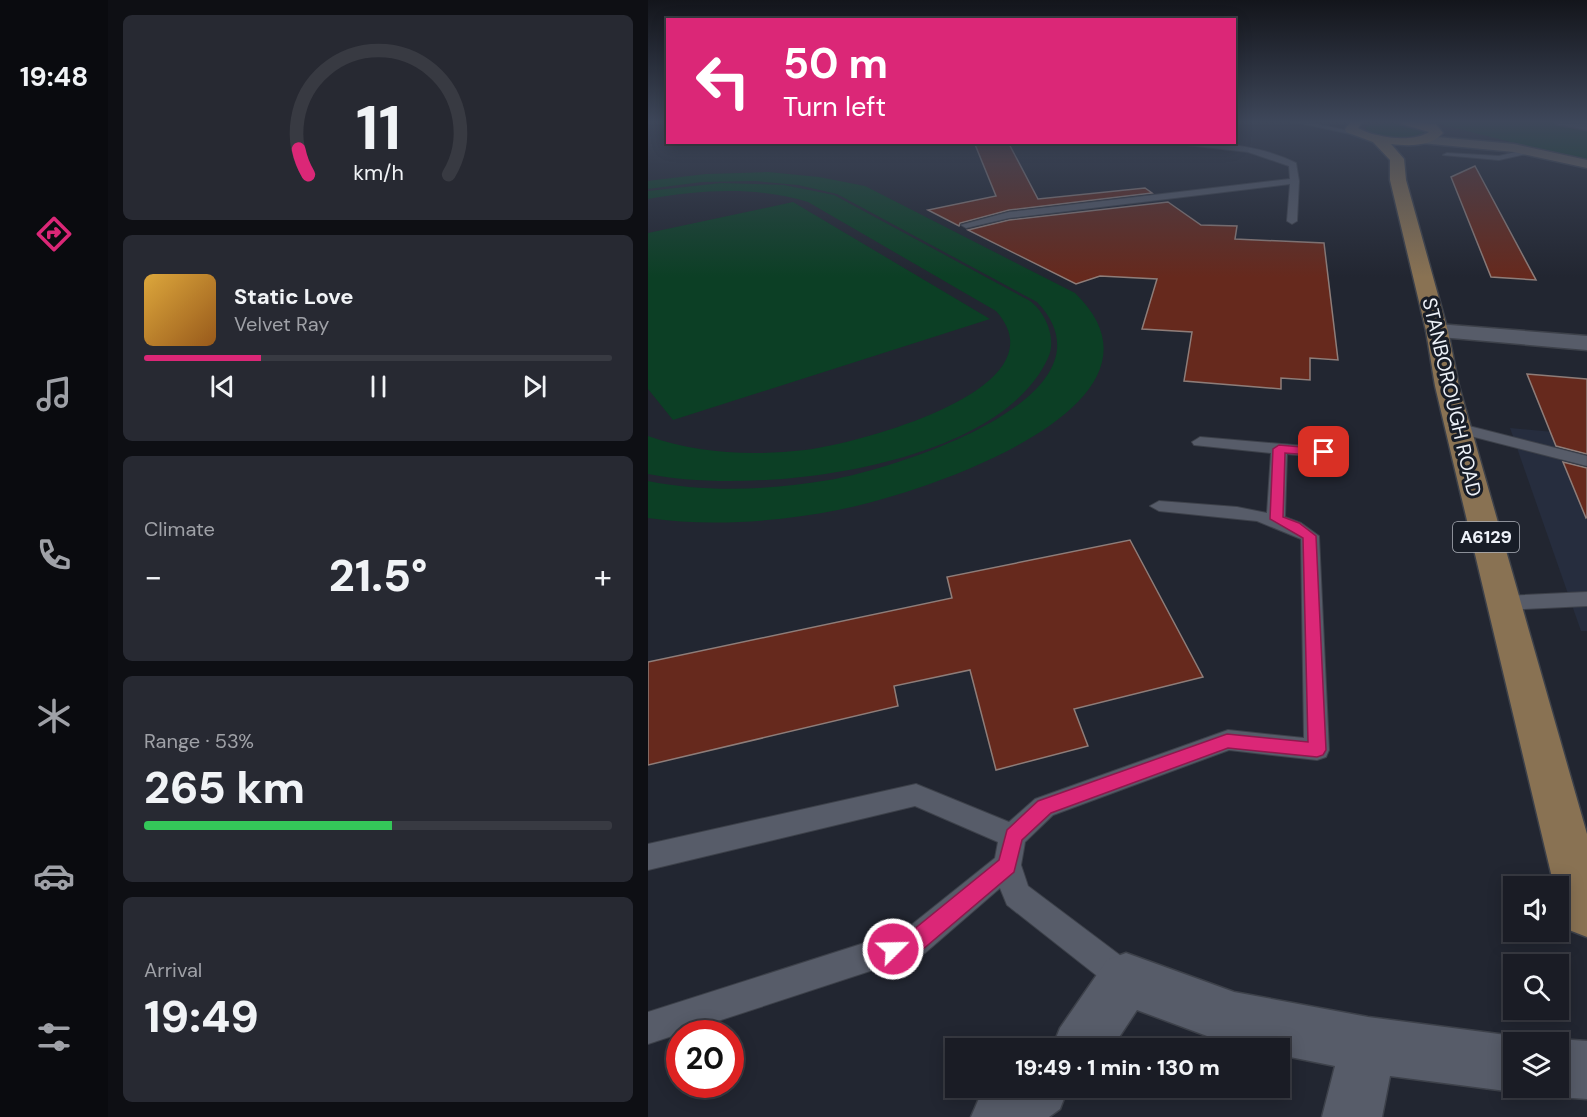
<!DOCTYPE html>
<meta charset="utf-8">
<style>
:root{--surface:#1a1c25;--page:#272932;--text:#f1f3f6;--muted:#9fa1a7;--line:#383a42;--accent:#db2777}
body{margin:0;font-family:"DM Sans",sans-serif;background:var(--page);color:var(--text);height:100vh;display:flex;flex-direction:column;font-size:22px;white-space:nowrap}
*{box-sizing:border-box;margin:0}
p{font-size:20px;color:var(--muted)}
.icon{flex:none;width:33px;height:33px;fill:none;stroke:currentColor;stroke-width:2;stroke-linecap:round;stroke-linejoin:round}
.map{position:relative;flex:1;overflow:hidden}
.side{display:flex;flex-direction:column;gap:15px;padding:15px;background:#0e0f14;width:540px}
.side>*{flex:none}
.guide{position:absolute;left:18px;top:18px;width:570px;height:126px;border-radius:0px;box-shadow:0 3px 15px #0003,0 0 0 2px var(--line);background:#db2777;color:#fff;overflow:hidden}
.controls{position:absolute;left:855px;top:876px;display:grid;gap:12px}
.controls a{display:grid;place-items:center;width:66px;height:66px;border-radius:0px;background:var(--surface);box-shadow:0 3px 15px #0003,0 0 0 2px var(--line);font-size:30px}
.speed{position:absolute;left:18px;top:1020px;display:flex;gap:12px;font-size:30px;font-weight:700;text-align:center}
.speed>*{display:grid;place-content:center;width:78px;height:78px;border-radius:50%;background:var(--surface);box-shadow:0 3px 15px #0003,0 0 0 2px var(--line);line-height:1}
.speed .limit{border:9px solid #d22;background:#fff;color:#111}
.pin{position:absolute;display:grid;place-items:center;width:51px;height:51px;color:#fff;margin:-26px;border-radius:12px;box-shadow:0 3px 9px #0006}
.me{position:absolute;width:66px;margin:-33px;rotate:67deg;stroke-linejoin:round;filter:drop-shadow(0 0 4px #0008)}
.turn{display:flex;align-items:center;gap:21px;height:126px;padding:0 18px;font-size:27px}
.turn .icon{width:78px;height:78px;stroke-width:2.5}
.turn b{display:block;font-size:42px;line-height:51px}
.big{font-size:45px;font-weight:800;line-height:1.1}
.side .widget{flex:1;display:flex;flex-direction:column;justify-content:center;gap:9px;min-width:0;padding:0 21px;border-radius:9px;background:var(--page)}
.side .dial{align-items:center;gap:0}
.dial svg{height:156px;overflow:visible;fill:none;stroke:var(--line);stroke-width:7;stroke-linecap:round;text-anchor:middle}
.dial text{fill:var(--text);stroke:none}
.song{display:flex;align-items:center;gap:18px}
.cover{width:72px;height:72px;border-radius:9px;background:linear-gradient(135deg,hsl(40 70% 55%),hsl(30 70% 35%))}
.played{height:6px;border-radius:3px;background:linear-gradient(90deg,var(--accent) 25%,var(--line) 25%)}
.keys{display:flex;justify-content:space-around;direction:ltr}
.heat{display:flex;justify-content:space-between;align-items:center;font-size:33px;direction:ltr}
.charge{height:9px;border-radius:4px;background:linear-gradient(90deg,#34c759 53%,var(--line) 0)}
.trip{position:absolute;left:297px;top:1038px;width:345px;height:60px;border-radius:0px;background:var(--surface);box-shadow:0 3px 15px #0003,0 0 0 2px var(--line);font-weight:800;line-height:60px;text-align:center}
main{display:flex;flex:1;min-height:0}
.menu{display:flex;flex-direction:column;width:108px;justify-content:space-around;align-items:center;background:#0a0b0f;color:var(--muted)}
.menu .icon{width:42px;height:42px}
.menu .on{color:var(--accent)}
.menu b{font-size:27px;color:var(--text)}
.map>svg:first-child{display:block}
</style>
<main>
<nav class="menu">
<b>19:48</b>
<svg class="icon on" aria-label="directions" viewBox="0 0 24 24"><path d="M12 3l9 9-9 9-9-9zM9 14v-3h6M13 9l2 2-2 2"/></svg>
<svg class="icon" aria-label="music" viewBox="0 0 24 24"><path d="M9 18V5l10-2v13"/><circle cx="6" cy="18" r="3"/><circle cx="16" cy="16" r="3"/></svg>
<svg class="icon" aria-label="phone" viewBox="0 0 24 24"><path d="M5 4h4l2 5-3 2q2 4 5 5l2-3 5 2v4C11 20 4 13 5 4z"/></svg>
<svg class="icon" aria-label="climate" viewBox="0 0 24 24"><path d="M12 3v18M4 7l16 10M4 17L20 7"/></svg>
<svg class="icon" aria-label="car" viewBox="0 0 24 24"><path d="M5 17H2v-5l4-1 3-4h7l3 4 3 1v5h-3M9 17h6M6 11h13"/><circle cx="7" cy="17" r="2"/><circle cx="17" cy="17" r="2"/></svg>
<svg class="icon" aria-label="filters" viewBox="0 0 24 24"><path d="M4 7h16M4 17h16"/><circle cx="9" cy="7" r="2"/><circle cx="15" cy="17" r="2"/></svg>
</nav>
<section class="side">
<div class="widget dial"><svg viewBox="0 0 100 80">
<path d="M14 69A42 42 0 1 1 86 69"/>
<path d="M14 69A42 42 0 0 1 9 56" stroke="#db2777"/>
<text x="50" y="56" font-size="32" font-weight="700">11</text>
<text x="50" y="72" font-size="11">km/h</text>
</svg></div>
<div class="widget">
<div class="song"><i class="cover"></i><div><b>Static Love</b><p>Velvet Ray</p></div></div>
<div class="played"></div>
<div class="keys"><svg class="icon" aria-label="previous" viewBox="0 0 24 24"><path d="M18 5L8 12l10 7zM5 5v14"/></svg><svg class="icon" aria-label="pause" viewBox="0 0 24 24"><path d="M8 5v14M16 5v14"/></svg><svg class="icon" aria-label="next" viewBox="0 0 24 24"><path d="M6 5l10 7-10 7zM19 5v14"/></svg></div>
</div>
<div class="widget"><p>Climate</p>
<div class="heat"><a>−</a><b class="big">21.5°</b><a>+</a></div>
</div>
<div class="widget"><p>Range · 53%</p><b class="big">265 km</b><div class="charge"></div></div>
<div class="widget"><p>Arrival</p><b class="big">19:49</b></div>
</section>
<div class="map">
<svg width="939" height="1117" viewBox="0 0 939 1117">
<rect width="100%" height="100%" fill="#222631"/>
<!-- built -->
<path fill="#262d3e" d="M862 428 939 435V631H933Z"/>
<!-- green -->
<g fill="#0c3f25">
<path d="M779 121H904L939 128V161Z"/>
<path d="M744 123 773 129 775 133C759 140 730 140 717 128L721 125Z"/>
<path d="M120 172 171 177 217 186 427 293C545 407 265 496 190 510 129 522 61 527 0 518V481C59 493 122 490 181 480 243 470 479 397 389 302L189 194 150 185 107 181 54 182 0 189V181L7 180 58 174Z"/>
<path d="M73 183 136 185 186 195 382 301C398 313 409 339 400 358 350 469 106 496 0 474V436C50 454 105 456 157 450 204 445 419 390 348 311L160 202C108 186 53 190 0 199V191Z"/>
<path d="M145 202 342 319 25 420 0 389V233Z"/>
</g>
<!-- building -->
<g fill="#66291d" stroke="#8e7d79" stroke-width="1.5">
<path d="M326 142H360L390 199 497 188 504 193 361 210 312 223 311 226 280 210 348 196Z"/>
<path d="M827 166 888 280 843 277 803 177Z"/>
<path d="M520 202 553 225 589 226 587 239 676 243 690 360 662 358V380L633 378V389L536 381 544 332 494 329 509 279 452 276 428 284 320 230 361 220Z"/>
<path d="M879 374 939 379V454L908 446Z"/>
<path d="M915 462 939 468V517L938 518Z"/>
<path d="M482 540 555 677 426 709 440 746 348 770 322 670 246 686 250 706 0 765V662L304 598 299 577Z"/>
</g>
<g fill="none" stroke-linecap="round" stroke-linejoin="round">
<defs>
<g id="lane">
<path d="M642 121H655L711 133 707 135Z"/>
<path d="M512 142C559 142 606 142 648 163L651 181 649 221 644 224 639 221 642 184 361 218 318 228 313 225 361 212 642 179 641 166 600 152Z"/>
<path d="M880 149 883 153 851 160 795 155 799 153 851 156Z"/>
<path d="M809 423 939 456V466L803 431 801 428Z"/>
<path d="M552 437 692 449 700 454 692 459 639 454 637 517 653 523 671 536 681 750 678 757 669 760 581 750 405 815 377 842 373 865 380 886 489 968 494 979 489 990 478 995 467 990 359 905 352 888 277 953 0 1044V1012L257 930 347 858 350 842 267 806 0 870V844L268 784 361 822 387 799 580 730 656 738 653 539 609 521 511 511 502 506 511 501 589 507 619 513 623 453 546 445 544 442Z"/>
<path d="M939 592V606L855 610 848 608 845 603 848 598 855 596Z"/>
</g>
<g id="street">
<path d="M906 121 939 122V130L908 124Z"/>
<path d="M789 324 939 336V350L781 336 778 331 781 326Z"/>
<path d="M478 953 586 992 720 1017 866 1036 883 1042H866V1088H878L866 1092 742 1076 734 1117H674L687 1066 632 1055V1048L586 1046 489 1010 464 1048H404L412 1028 459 960Z"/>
<path d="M910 1039 939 1041V1099L910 1097 890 1088H910V1042H903Z"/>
<path d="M344 1088H420L412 1109 401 1117H323L332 1096Z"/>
</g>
<path id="secondary" d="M778 136 866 144 939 160V168L866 152 773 143V137Z"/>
<path id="primary" d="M703 121H715L710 128C728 138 764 143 781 132L753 124 751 121 788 124 795 133C783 147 760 146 743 144L756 159 758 180 800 331 811 386 939 834V937L921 930 910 902V886H906L787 386 778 331 742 180V160L725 142 698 132 697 129Z"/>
</defs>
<!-- lane casing -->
<use href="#lane" stroke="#3d414a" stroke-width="2"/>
<!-- street casing -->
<use href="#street" stroke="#3d414a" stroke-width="3"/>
<!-- secondary casing -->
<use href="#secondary" stroke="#3d414a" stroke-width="3"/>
<!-- primary casing -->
<use href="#primary" stroke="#3d414a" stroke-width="3"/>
<!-- lane -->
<use href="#lane" fill="#575c69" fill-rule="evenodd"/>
<!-- street -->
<use href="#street" fill="#575c69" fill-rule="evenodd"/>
<!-- secondary -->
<use href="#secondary" fill="#70675e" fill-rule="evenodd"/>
<!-- primary -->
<use href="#primary" fill="#897253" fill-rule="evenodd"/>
</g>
<!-- sky -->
<linearGradient id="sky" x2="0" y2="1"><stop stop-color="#13151b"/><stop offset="0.44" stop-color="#3e475a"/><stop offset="1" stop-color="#3e475a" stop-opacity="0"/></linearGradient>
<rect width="939" height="277" fill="url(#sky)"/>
<!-- route -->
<path fill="#db2777" stroke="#8e194d" stroke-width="1.5" d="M631 445 676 449 682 452 676 456 637 453 635 517 651 523 668 536 678 750 675 755 669 757 580 748 403 813 374 840 366 872 274 950 245 960 237 957 234 949 237 942 260 934 351 860 359 830 390 801 579 734 660 742 655 538 622 519 625 449Z"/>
<g text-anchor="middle" stroke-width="6" stroke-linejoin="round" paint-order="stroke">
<!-- shield labels -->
<rect fill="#181d27" stroke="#aeb2ba" stroke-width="1.5" x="805" y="522" width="66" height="30" rx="4.5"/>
<g font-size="18" font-weight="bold" fill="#eef2f9">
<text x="838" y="543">A6129</text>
</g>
<!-- street labels -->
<g font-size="20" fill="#eef2f9" stroke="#181d27">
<text transform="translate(804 397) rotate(77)" y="7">STANBOROUGH ROAD</text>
</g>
</g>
</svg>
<div class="controls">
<a><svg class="icon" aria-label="sound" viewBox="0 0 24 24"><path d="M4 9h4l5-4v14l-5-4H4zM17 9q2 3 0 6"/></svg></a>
<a><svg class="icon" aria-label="search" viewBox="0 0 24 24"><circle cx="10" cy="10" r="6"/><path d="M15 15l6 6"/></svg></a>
<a><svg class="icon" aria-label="layers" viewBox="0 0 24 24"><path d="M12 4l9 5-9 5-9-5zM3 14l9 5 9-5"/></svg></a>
</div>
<div class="speed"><div class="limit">20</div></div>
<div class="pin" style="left:676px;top:452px;background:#d93025"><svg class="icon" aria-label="arrive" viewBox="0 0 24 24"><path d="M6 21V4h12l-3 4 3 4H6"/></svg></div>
<svg class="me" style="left:245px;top:949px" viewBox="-20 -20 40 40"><circle r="17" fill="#db2777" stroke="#fff" stroke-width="3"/><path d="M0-11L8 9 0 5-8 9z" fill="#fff"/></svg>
<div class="trip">19:49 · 1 min · 130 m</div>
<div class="guide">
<div class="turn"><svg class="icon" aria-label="left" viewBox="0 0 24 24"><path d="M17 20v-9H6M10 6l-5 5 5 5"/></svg><div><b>50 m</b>Turn left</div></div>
</div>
</div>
</main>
